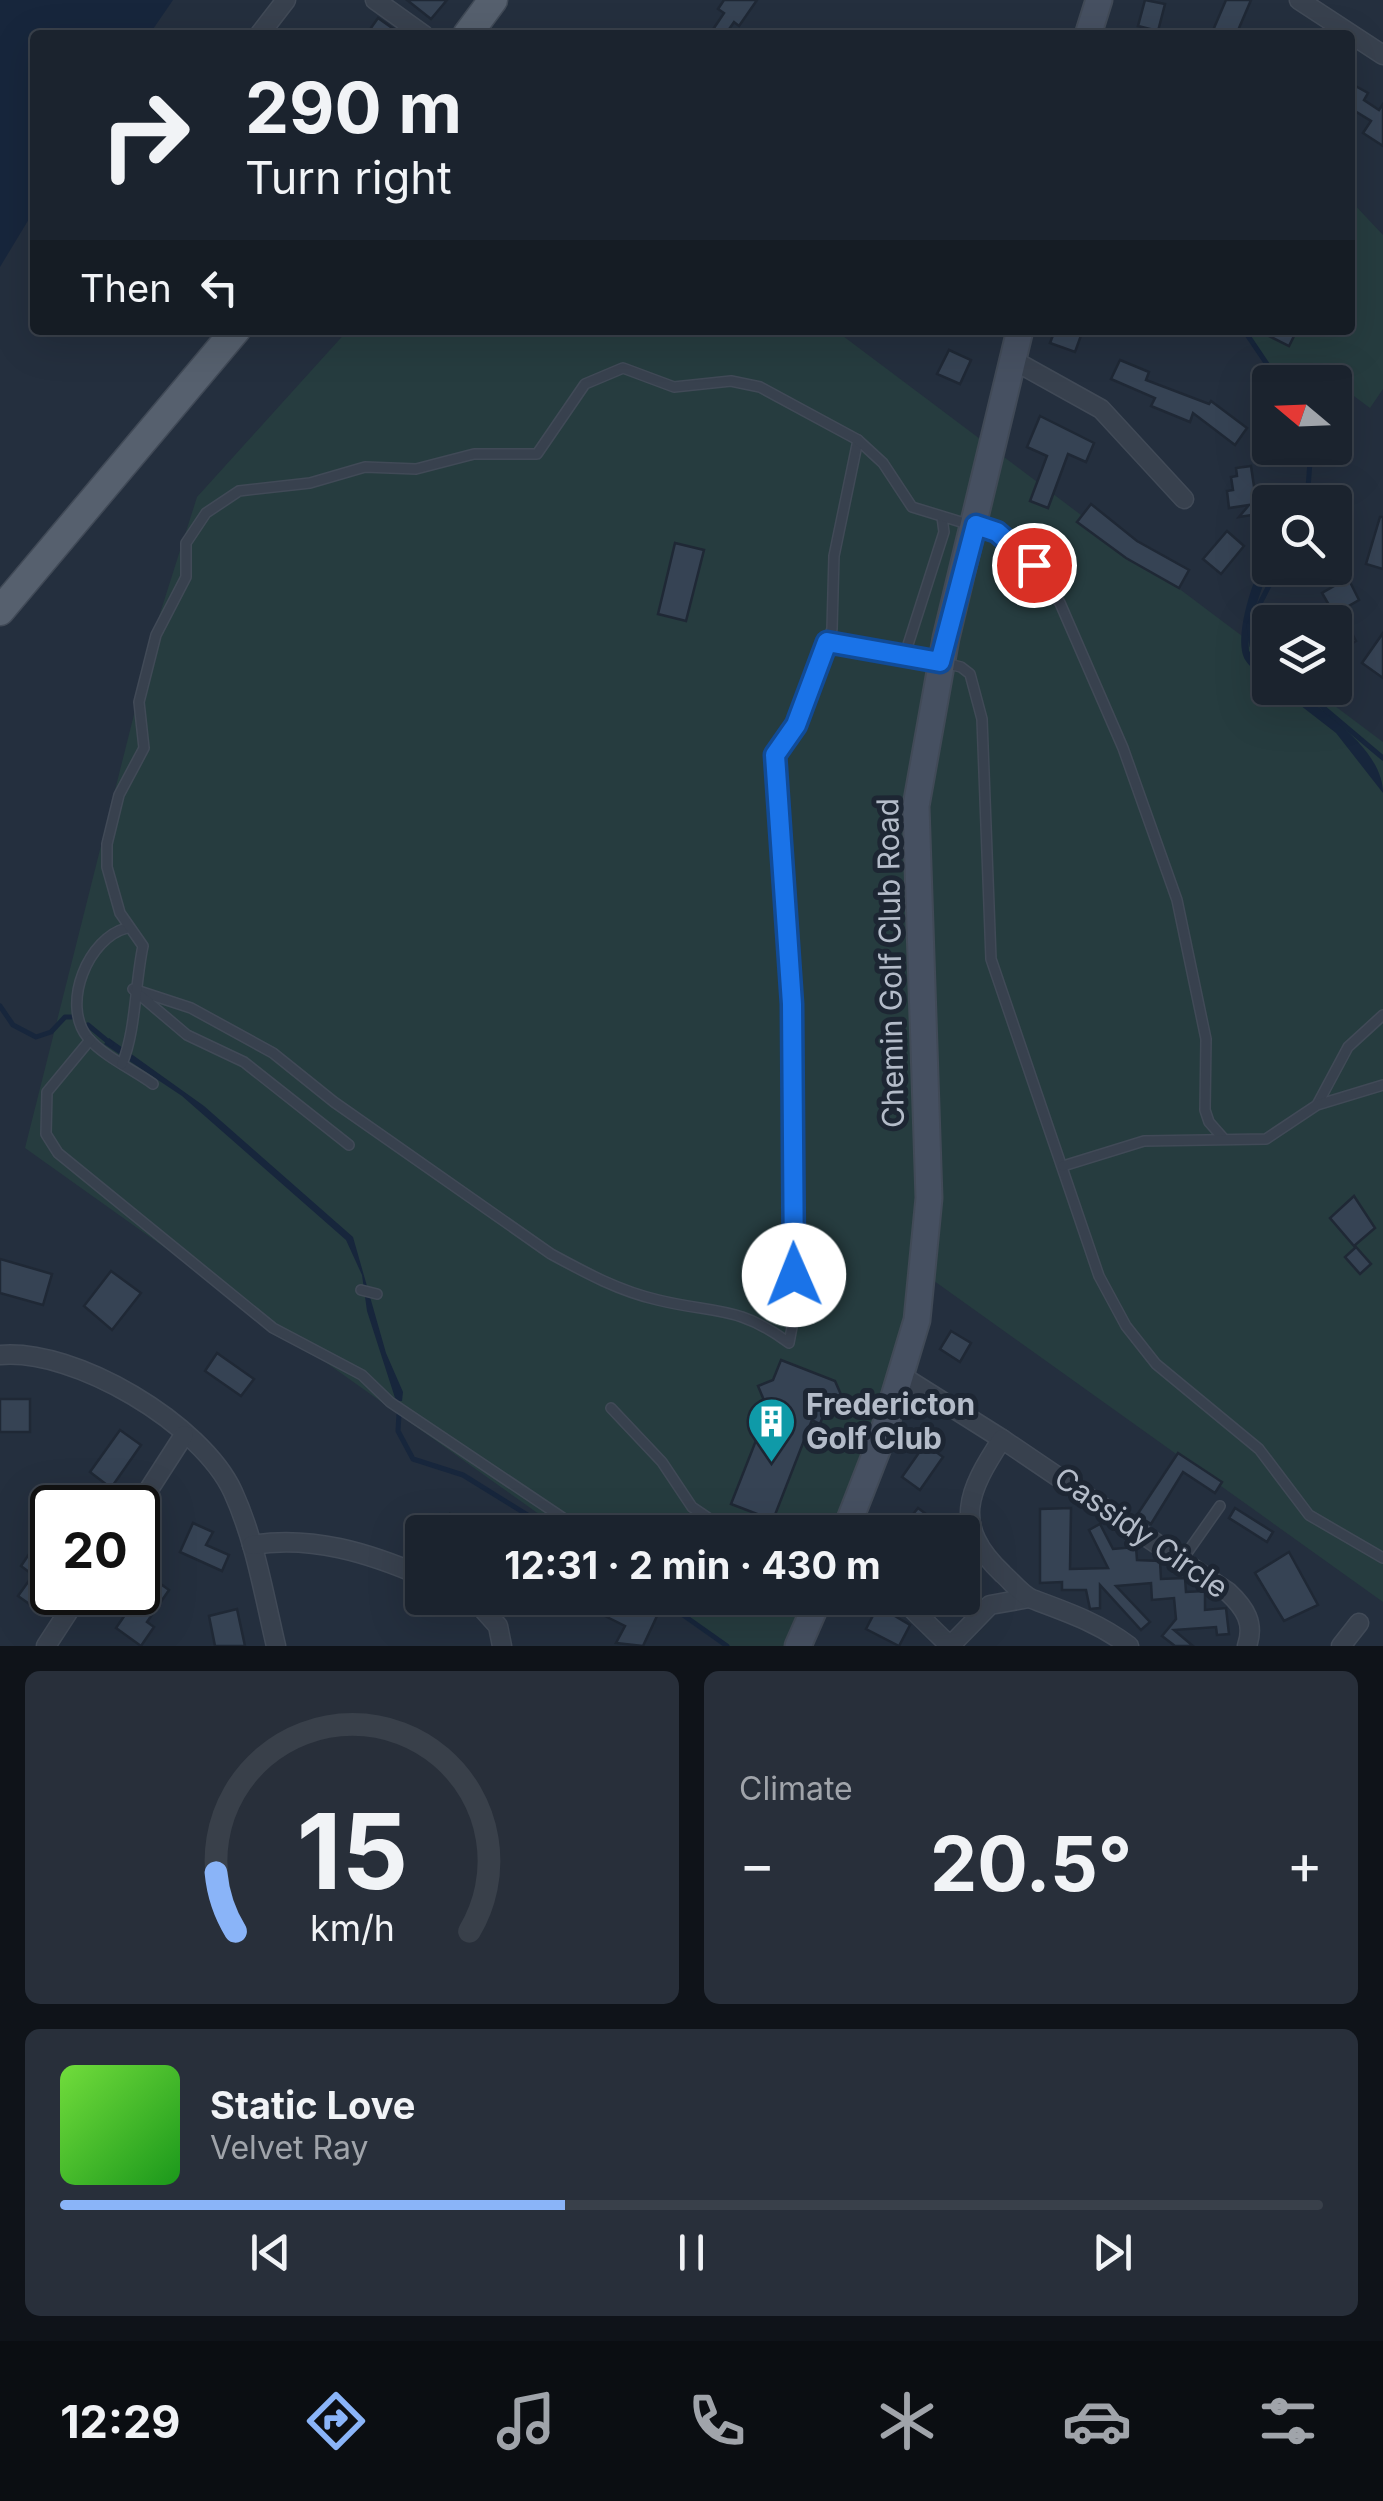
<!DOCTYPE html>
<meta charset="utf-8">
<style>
:root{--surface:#1b232e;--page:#282f3a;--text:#f1f3f6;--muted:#a0a4aa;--line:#39404a;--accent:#8ab4f8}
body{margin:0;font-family:Inter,sans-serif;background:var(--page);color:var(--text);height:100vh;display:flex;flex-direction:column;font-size:38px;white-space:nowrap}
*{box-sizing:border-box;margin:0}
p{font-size:32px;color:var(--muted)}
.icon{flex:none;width:55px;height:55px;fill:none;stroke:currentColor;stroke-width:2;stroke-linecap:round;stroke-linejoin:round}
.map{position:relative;height:1646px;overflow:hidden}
.sheet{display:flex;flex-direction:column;gap:25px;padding:25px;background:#0f1319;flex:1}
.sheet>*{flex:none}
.guide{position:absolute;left:30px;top:30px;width:1325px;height:305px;border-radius:10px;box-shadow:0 10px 40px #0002,0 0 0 2px var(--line);background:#1b232e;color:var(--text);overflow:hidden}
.needle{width:65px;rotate:289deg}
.buttons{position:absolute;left:1252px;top:365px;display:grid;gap:20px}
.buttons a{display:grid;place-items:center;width:100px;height:100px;border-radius:10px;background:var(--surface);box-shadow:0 10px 40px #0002,0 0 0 2px var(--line);font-size:50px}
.speed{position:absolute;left:30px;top:1485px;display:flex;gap:20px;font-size:50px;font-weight:700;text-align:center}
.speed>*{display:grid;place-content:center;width:130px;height:130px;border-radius:50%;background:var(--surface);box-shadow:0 10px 40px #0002,0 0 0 2px var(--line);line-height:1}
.speed .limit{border:5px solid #111;border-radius:15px;background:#fff;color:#111}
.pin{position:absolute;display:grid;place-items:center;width:85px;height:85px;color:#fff;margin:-42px;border:5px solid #fff;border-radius:50%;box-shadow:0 2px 10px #0007}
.me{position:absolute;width:110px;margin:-55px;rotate:359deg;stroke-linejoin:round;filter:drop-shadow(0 0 8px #0008)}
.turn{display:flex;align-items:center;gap:35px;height:210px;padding:0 50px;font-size:45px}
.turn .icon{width:130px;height:130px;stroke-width:2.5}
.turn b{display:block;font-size:70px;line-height:85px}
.then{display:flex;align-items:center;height:95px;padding:0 50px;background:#0003;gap:20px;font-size:38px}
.big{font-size:75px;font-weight:700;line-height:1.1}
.sheet .widget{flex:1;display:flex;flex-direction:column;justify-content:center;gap:15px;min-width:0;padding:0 35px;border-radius:15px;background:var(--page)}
.sheet .dial{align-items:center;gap:0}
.dial svg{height:260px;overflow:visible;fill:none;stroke:var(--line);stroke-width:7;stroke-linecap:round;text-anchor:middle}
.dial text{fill:var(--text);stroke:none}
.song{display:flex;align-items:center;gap:30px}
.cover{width:120px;height:120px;border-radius:15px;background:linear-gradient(135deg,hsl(100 70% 55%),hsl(120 70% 35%))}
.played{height:10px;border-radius:5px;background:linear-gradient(90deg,var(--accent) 40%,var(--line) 40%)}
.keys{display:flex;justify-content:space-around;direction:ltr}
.heat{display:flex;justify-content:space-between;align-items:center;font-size:55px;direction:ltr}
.sheet .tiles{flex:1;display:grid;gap:25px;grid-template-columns:1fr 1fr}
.widget:last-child{grid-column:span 2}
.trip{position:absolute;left:405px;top:1515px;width:575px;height:100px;border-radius:10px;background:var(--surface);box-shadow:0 10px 40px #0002,0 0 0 2px var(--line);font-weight:700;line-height:100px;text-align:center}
.menu{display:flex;height:160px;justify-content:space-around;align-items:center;background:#0b0e12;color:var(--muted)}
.menu .icon{width:70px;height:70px}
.menu .current{color:var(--accent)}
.menu b{font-size:45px;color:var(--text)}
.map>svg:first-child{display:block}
</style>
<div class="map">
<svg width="1383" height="1646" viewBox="0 0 1383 1646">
<rect width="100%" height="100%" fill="#242f3e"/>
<!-- green -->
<g fill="#263c3f">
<path d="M1350 200 1383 235V389L1370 408 1335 382H1279L1243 332 1350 330Z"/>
<path d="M348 330H835L1270 657V688H1311L1383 742V1602L923 1273 845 1532H564L25 1148 157 623 197 497Z"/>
<path d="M655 1598H819L798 1646H723Z"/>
</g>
<!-- water -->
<g fill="#17263c">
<path d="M0 0H173L149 35H35V209L0 267Z"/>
<path d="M1270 548C1270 584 1246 613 1249 651L1270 671V681C1262 675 1251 669 1246 661 1231 639 1256 569 1270 548Z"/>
<path d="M1278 688H1292C1324 711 1383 750 1383 793L1336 733Z"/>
<path d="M109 1038 204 1106 353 1237 386 1353 403 1392 402 1401H396L367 1311 362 1275 346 1240 182 1096 104 1044Z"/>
</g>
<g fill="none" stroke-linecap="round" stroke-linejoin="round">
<!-- stream -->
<g stroke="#17263c" stroke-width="5">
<path d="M1244 330 1279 382"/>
<path d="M1307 502 1311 448"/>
<path d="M1270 662 1252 646 1249 625 1278 568"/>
<path d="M1300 688 1383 758"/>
<path d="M0 1006 13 1025 36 1037 51 1032 65 1017H72"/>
<path d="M88 1025 111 1044"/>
<path d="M399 1414 398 1431 413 1459 463 1475 555 1532"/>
<path d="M659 1598 727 1646"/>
</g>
</g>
<!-- building -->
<g fill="#364354" stroke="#1f2835" stroke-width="2.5">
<path d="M407 0H447L431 19Z"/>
<path d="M724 0H757L739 26 734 22 725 35H718L712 31 724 13 718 9Z"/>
<path d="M1145 0 1165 4 1158 31 1138 26Z"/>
<path d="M1226 0H1251L1236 35H1211Z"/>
<path d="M378 18 402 35H366Z"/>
<path d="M1350 83 1368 93 1364 100 1379 110 1383 104V146L1363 133 1371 121 1350 108Z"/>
<path d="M1055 330H1083L1075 352 1050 343Z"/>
<path d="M1257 330H1297L1289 346Z"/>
<path d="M949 350 971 360 960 384 937 374Z"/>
<path d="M1120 360 1149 372 1146 380 1209 404 1211 401 1247 428 1235 445 1193 413 1190 422 1151 406 1155 398 1111 379Z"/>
<path d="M1040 416 1094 443 1086 462 1068 454 1048 508 1030 501 1047 456 1027 447Z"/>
<path d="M1251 466 1256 500 1263 499 1265 513 1239 517 1249 505 1229 508 1227 491 1233 490 1231 477 1237 476 1236 468Z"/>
<path d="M1091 504 1137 541 1189 570 1179 588 1126 558 1077 522Z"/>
<path d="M1380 517H1383V569L1366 564Z"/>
<path d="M1227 531 1244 546 1221 574 1203 559Z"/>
<path d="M675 543 704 550 686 621 658 614Z"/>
<path d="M1348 578 1359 600 1340 611 1356 641 1335 653V622H1314L1333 612 1322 593Z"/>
<path d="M1383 633V678L1362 663Z"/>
<path d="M1354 1196 1375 1228 1354 1246 1330 1218Z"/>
<path d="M1356 1247 1371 1264 1360 1274 1345 1257Z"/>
<path d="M0 1259 52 1274 43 1305 0 1293Z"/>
<path d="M111 1271 141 1293 112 1330 84 1306Z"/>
<path d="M951 1331 971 1343 960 1362 940 1349Z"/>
<path d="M217 1353 254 1379 241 1396 205 1371Z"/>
<path d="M781 1360 835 1381 842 1397 837 1409 823 1416 820 1424 812 1420 773 1520 731 1504 768 1410 758 1386 773 1380Z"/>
<rect x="0" y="1399" width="30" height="33"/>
<path d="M120 1430 141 1445 111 1488 90 1472Z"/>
<path d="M925 1444 943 1457 920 1490 902 1477Z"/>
<path d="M1178 1453 1222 1482 1215 1493 1183 1472 1151 1524 1137 1515Z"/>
<path d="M918 1508 950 1532H899Z"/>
<path d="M1071 1508 1070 1569 1108 1568 1089 1530 1100 1524 1113 1549 1136 1547 1137 1560 1160 1561 1161 1579 1185 1578 1186 1592 1205 1591V1610L1226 1608 1229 1634 1217 1635 1216 1627 1174 1630 1193 1646H1175L1162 1636 1176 1619 1174 1598 1152 1600 1151 1583 1116 1586 1150 1622 1141 1630 1100 1585V1608L1090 1609 1086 1590H1062V1582L1040 1583V1509Z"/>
<path d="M1235 1508 1273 1532 1267 1542 1229 1518Z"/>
<path d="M450 1514 493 1532H442Z"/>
<path d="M52 1520V1584L35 1608 18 1596 33 1575 21 1566Z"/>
<path d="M193 1523 213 1532 206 1545 229 1555 222 1571 180 1552Z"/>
<path d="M1289 1552 1318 1605 1284 1621 1255 1573Z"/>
<path d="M151 1577 169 1590 147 1622 154 1627 141 1646 116 1628Z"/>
<path d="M613 1598 657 1616 643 1646 616 1643 625 1626 605 1616Z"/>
<path d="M878 1606 910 1625 899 1646 866 1629Z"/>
<path d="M237 1609 245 1646H215L209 1616Z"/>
</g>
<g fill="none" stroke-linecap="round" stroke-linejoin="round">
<defs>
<g id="lane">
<path d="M827 642 940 662 961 667 970 674 982 719 991 959 1099 1276 1126 1326 1156 1364 1259 1449 1309 1515 1383 1558"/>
<path d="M905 654 944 532 942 517"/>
<path d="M127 928C89 937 60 1004 88 1038 105 1057 132 1069 153 1084"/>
<path d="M133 989 191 1008 273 1053 334 1102 551 1254C586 1273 619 1291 658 1300 715 1314 738 1305 789 1343L796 1306 792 1203 796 1119 787 888 773 770 775 755 795 725 832 629 834 556 858 440"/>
<path d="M135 991 187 1035 244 1062 349 1145"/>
<path d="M90 1040 47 1092 46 1134 58 1153 273 1328 362 1375 390 1402 584 1532"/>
<path d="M122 1064C136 1031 135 983 143 946L120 913 107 867V844L119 795 144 748 139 702 156 635 186 577V543L206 513 239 491 310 483 365 467 416 469 474 454H537L585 384 623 368 674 387 731 381 760 387 858 440 883 463 912 507 997 533 1034 565 1060 603 1123 748 1177 900 1206 1039 1205 1110 1209 1122 1224 1139"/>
<path d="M1318 1103 1348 1047 1383 1015"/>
<path d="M1063 1166 1144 1141 1266 1139 1317 1105 1383 1085"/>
<path d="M361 1290 377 1294"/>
<path d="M611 1408 662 1462 692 1507 729 1532"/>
<path d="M1182 1560 1220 1506"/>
</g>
<g id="street">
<path d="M375 0 424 35"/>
<path d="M1299 0 1383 55"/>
<path d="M259 35 286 0"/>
<path d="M1013 360 1101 409 1184 499"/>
<path d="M0 1355C75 1348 202 1424 233 1492 255 1540 264 1595 276 1646"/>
<path d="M902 1376 1002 1439"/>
<path d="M137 1508 184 1435"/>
<path d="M252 1545C311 1535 369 1553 422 1576"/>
<path d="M473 1598 498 1626 502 1646"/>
<path d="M901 1598 950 1646 990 1605 1029 1598"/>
<path d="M46 1646 81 1592"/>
<path d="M1129 1646C1099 1623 1067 1612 1032 1599 1022 1595 1012 1582 1003 1574 951 1525 968 1491 1002 1439L1228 1592C1245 1608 1255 1623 1247 1646"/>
<path d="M1341 1646 1359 1623"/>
</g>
<g id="secondary">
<path d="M1088 35 1099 0"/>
<path d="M845 1532 881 1440 917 1320 929 1198 916 806 946 638 1020 330"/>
<path d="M798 1646 819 1598"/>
</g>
<g id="primary">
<path d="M467 35 493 0"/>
<path d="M0 611 236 330"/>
</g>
</defs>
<!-- lane casing -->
<use href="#lane" stroke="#414a57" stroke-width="12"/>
<!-- street casing -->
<use href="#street" stroke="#414a57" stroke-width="21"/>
<!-- secondary casing -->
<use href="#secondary" stroke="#414a57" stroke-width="29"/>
<!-- primary casing -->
<use href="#primary" stroke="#414a57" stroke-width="31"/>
<!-- lane -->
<use href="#lane" stroke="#38414e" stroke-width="9"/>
<!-- street -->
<use href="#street" stroke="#38414e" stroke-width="18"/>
<!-- secondary -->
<use href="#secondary" stroke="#465061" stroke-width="25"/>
<!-- primary -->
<use href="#primary" stroke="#56606e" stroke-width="28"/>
</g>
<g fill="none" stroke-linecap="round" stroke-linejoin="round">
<defs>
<path id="route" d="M794 1275 792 1004 775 755 796 725 827 642 940 662 976 525 997 532 1034 565"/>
</defs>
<!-- route casing -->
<use href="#route" stroke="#114b97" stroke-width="25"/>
<!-- route -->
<use href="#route" stroke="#1a73e8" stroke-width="18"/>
</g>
<!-- icons -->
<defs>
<symbol id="building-pin" viewBox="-11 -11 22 30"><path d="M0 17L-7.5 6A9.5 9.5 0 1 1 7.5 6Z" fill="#0f9aa8" stroke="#1d2633"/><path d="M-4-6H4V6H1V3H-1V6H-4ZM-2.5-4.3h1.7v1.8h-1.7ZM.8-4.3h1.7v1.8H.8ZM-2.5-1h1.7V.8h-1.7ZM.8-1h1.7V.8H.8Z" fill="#fff"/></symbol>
</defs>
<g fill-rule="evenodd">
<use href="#building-pin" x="744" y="1394" width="55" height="75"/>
</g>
<g text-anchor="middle" stroke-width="10" stroke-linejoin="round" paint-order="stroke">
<!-- street labels -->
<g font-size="30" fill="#b4bcc9" stroke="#1d2633">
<text transform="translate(891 963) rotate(-91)" y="10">Chemin Golf Club Road</text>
<text transform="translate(1141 1533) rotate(35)" y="10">Cassidy Circle</text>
</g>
<!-- poi labels -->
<g font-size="30" font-weight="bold" fill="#b4bcc9" stroke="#1d2633" text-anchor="start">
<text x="806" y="1415">Fredericton<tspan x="806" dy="34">Golf Club</tspan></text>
</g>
</g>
</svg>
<div class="buttons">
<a><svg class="needle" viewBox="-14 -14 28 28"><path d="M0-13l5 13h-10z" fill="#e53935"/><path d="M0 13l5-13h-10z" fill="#a0a4aa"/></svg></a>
<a><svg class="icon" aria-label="search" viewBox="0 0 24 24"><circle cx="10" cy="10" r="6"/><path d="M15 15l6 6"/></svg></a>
<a><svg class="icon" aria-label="layers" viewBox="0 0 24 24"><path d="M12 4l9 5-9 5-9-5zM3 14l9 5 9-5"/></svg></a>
</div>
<div class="speed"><div class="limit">20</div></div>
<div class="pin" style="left:1034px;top:565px;background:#d93025"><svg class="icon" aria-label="arrive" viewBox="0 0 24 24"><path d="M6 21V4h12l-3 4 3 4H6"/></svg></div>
<svg class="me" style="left:794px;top:1275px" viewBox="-20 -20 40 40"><circle r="19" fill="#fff"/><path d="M0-13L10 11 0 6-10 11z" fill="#1a73e8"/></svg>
<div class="trip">12:31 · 2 min · 430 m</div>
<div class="guide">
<div class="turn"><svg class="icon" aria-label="right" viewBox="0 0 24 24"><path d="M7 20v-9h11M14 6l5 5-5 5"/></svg><div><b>290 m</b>Turn right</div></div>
<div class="then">Then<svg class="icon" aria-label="left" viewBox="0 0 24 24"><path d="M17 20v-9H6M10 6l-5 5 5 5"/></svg></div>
</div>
</div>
<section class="sheet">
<div class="tiles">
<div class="widget dial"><svg viewBox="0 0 100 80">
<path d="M14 69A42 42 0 1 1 86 69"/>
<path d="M14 69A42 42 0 0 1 8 51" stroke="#8ab4f8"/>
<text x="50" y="56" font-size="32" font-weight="700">15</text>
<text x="50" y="72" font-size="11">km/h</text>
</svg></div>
<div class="widget"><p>Climate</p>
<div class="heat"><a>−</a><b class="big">20.5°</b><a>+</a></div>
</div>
<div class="widget">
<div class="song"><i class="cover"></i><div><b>Static Love</b><p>Velvet Ray</p></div></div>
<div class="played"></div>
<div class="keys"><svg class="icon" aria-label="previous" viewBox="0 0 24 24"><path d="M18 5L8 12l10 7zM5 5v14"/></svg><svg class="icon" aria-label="pause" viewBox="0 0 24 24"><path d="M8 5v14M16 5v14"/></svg><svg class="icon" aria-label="next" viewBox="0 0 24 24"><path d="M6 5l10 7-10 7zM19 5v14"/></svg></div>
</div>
</div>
</section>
<nav class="menu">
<b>12:29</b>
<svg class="icon current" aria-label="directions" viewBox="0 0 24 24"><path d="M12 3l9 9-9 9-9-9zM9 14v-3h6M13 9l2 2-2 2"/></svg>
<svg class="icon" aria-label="music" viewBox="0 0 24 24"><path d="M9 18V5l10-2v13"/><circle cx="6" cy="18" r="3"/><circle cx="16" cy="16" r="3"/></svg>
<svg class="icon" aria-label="phone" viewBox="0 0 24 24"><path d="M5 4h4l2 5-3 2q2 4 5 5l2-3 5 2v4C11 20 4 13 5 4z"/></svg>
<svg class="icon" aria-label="climate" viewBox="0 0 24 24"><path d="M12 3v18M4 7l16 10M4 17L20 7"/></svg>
<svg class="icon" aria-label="car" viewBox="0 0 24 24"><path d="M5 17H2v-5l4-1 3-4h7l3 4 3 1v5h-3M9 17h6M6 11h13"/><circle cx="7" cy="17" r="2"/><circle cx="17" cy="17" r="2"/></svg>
<svg class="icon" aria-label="filters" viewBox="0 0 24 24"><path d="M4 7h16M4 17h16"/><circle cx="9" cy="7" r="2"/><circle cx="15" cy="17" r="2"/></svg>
</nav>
